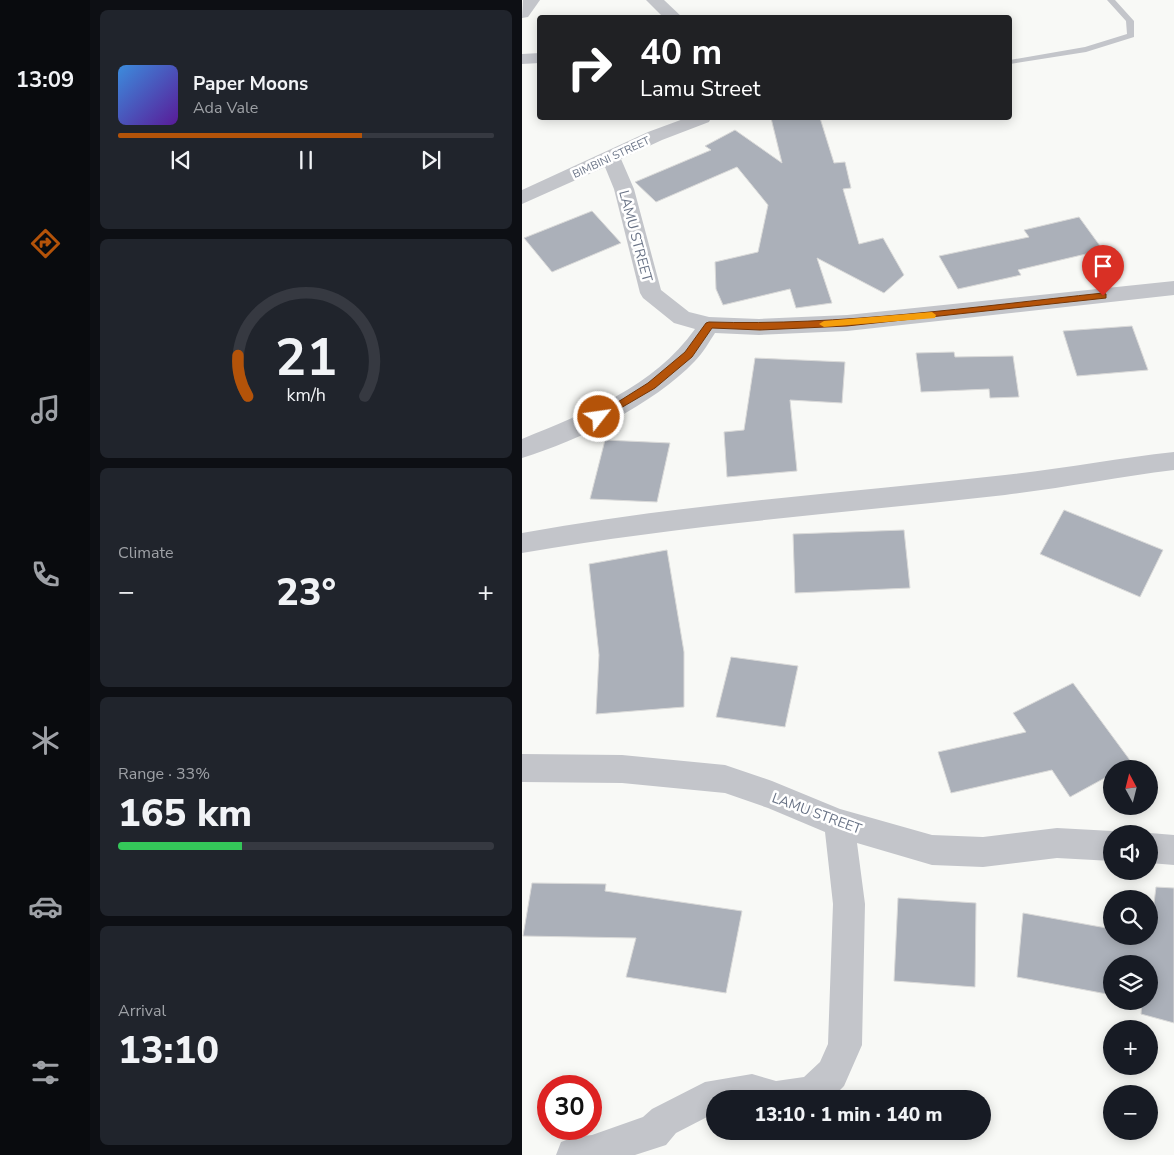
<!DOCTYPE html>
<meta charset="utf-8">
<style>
:root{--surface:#171b24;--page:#20242c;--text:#f1f3f6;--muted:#9ea1a6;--line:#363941;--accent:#b45309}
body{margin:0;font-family:"Nunito Sans",sans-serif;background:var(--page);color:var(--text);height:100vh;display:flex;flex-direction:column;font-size:19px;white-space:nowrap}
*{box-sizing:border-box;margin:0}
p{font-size:16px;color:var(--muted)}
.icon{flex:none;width:28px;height:28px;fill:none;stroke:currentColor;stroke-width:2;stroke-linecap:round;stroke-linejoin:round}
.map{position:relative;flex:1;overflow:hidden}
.details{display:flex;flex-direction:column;gap:10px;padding:10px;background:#0d0f14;width:432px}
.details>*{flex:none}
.guide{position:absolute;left:15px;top:15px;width:475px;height:105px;border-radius:5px;box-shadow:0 2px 12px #0003;background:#202124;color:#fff;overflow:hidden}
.needle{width:32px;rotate:353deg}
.controls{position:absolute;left:581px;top:760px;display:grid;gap:10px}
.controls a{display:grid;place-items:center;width:55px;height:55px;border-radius:50%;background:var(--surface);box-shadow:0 2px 12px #0003;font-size:25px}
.speed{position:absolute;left:15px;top:1075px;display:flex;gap:10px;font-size:25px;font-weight:700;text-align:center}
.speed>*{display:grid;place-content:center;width:65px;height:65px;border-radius:50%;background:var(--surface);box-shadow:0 2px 12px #0003;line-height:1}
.speed .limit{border:8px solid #d22;background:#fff;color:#111}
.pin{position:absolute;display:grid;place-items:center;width:42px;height:42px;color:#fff;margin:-51px -21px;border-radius:50% 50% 50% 0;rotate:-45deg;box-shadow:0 0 5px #0007}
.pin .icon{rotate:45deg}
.me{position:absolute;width:55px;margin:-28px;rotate:60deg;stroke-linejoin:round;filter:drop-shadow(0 0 4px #0008)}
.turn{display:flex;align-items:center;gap:18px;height:105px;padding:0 20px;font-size:22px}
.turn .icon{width:65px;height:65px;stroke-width:2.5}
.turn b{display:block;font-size:35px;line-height:42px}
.big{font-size:38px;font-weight:800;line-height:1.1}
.details .tile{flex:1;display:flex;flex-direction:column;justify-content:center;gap:8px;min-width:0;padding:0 18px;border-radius:8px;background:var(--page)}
.details .dial{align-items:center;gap:0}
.dial svg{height:130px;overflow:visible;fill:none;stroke:var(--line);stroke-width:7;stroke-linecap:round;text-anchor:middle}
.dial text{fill:var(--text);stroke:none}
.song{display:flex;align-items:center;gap:15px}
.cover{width:60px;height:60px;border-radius:8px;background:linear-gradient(135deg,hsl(210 70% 55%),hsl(270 70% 35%))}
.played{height:5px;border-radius:2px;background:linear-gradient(90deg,var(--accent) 65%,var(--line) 65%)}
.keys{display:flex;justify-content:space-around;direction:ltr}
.heat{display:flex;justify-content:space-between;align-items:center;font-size:28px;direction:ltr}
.charge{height:8px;border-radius:4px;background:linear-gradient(90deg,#34c759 33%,var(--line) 0)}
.trip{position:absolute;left:184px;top:1090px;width:285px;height:50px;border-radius:25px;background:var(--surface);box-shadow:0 2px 12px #0003;font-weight:800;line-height:50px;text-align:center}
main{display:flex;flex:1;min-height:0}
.dock{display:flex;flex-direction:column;width:90px;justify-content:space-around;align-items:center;background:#090b0e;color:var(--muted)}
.dock .icon{width:35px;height:35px}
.dock .active{color:var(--accent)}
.dock b{font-size:22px;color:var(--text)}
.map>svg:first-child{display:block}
</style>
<main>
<nav class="dock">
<b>13:09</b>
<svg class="icon active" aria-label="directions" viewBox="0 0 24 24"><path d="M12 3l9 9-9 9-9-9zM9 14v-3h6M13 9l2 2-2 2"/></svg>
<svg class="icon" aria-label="music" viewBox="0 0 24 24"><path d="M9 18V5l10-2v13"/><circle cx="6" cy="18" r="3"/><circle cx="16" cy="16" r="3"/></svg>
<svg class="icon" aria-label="phone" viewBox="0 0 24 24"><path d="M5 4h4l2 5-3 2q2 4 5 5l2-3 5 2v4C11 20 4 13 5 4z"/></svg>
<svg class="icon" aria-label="climate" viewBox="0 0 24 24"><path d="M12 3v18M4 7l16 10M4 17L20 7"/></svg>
<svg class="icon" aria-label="car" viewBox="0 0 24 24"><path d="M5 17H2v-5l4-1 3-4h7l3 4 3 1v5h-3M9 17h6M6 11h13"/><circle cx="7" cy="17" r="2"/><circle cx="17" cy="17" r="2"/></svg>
<svg class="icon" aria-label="filters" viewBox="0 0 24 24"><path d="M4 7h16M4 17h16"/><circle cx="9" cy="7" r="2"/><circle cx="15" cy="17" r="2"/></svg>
</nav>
<section class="details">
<div class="tile">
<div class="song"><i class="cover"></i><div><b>Paper Moons</b><p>Ada Vale</p></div></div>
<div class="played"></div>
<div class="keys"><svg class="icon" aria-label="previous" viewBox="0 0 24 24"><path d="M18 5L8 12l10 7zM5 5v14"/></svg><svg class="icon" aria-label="pause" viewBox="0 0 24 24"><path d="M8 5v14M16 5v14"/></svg><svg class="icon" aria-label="next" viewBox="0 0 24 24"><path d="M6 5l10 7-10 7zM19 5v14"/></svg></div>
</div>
<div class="tile dial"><svg viewBox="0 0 100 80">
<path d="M14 69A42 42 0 1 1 86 69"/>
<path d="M14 69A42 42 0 0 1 8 44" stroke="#b45309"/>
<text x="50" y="56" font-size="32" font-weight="700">21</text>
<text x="50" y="72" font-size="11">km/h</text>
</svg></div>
<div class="tile"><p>Climate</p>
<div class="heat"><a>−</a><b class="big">23°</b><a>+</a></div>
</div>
<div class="tile"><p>Range · 33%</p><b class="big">165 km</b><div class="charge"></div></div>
<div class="tile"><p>Arrival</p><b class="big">13:10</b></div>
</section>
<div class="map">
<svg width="652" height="1155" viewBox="0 0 652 1155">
<rect width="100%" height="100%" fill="#f8f9f6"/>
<!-- building -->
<g fill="#abb0b9" stroke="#dadad9">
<path d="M249 118H298L312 163 323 162 329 188 321 189 337 244 361 238 382 275 362 293 295 258 310 303 274 308 268 289 201 305 194 289 193 262 236 252 246 205 215 167 134 202 113 182 189 150 183 146 213 130 260 163Z"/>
<path d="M70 211 99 243 30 272 2 238Z"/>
<path d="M557 217 581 250 496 270 499 275 436 289 417 256 507 237 502 230Z"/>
<path d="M610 326 626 370 555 376 541 331Z"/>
<path d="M432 352 433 357 491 356 497 397 468 398 467 389 399 392 394 353Z"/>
<path d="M233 358 323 362 320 403 268 400 275 471 205 477 202 432 222 430Z"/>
<path d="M83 440 148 443 135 502 68 499Z"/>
<path d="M542 510 641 550 618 597 518 554Z"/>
<path d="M382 530 388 588 273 593 271 534Z"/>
<path d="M145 550 162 652V707L74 714 77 655 67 564Z"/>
<path d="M209 657 276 666 263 727 194 717Z"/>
<path d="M551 683 610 763 600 769H590V774L548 797 530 770 429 793 416 752 504 732 491 713Z"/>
<path d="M10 883 84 884 83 891 220 911 204 993 104 977 114 938 1 936Z"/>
<path d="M634 887 652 888V1023L619 1014 620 1001H628V964H590V995L495 977 501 913 590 929V936H628Z"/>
<path d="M376 898 454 903 453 987 372 981Z"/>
</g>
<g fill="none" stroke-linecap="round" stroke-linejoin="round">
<!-- service -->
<path fill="#c3c5ca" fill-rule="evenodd" d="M585 0H593L612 21V37L564 52 488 64V60L563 47 605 34 604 21Z"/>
<!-- minor -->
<g fill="#c3c5ca" fill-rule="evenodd">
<path d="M1 0H18L6 17 0 18Z"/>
<path d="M124 0H142L161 18H142Z"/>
<path d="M18 53V63L0 64V54Z"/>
<path d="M164 118H189L187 122 140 140 99 159 112 189 139 290 167 312 187 317 237 319 325 315 652 281V295L325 331 237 335 193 333C187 342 181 353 173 361 131 405 57 440 0 458V439C63 413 132 387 173 329L152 323 121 298 118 293 92 189 83 167 0 204V190L126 132Z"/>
<path d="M652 452V470C595 477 540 488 483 495 322 513 160 525 0 553V533C160 504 322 493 483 475 540 469 595 458 652 452Z"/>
<path d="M0 754 100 755 203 765 250 781 318 809 410 835 461 837 535 828 590 831 597 834H590V861L535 858 461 867 410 865 335 843 343 904 340 1045 322 1086 309 1099H192V1115L187 1116 154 1133 144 1145 113 1155H34L39 1142 52 1137 70 1135 121 1117 130 1109 183 1082 230 1074 254 1081 282 1077 298 1062 306 1044 311 904 303 832 246 808 203 793 100 783 0 782Z"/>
<path d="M628 833 652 835V865L628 863 626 834Z"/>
</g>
</g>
<!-- route -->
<path fill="#b45309" stroke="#753606" d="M581 293 584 294V298L325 326 238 330 190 328 170 357 133 388 80 419H73L72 417 126 383 163 352 184 323 187 322C319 326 450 307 581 293Z"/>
<!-- slow -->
<path fill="#f59e0b" d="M410 312 414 315 413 318 302 327 297 324 302 321Z"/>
<g text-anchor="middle" stroke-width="5" stroke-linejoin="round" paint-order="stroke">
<!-- far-street labels -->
<g font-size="11" fill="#697386" stroke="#fff">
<text transform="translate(89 157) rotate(-25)" y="4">BIMBINI STREET</text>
</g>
<!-- street labels -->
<g font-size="14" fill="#697386" stroke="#fff">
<text transform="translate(114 236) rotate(75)" y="5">LAMU STREET</text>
<text transform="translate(295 813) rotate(20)" y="5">LAMU STREET</text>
</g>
</g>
</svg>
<div class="controls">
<a><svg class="needle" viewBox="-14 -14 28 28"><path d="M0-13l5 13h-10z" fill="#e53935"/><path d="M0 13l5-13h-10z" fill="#9ea1a6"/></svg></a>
<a><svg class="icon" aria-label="sound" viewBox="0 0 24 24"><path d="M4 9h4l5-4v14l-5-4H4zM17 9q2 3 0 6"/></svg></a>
<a><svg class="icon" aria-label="search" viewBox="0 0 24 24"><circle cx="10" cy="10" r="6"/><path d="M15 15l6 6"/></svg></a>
<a><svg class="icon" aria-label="layers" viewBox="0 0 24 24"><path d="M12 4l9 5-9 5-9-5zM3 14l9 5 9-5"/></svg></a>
<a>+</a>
<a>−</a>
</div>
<div class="speed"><div class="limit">30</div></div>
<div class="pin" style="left:581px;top:296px;background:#d93025"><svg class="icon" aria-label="arrive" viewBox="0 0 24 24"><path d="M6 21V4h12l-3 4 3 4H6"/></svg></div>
<svg class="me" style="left:77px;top:417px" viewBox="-20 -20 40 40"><circle r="17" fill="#b45309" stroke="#fff" stroke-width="3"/><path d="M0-11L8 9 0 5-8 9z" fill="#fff"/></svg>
<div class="trip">13:10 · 1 min · 140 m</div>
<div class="guide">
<div class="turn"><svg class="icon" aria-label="right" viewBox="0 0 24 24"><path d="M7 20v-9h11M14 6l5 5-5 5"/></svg><div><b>40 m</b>Lamu Street</div></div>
</div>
</div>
</main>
